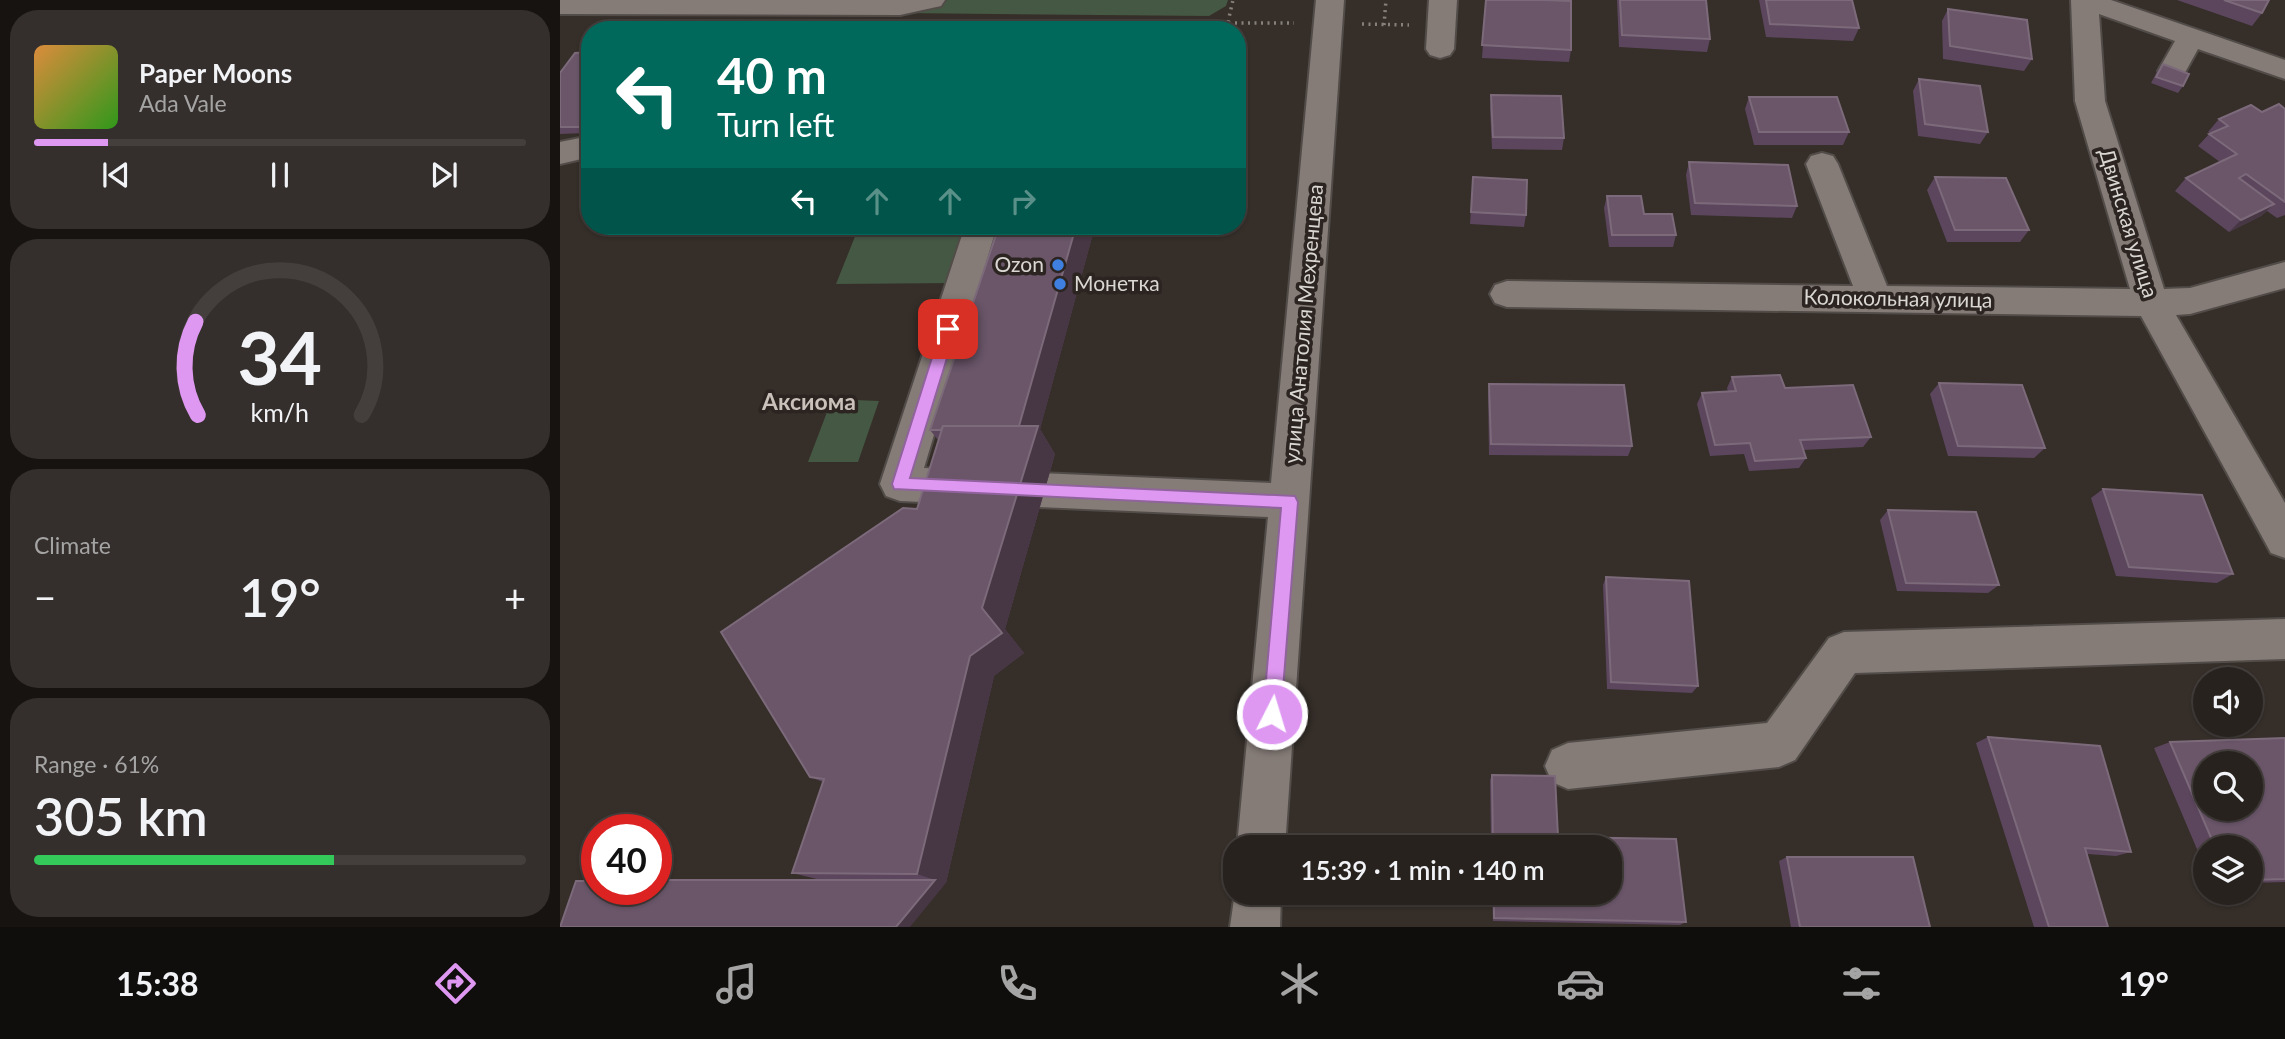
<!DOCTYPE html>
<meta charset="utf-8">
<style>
:root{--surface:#28221f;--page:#342f2c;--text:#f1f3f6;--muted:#a5a4a4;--line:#443f3d;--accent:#de98f2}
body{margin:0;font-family:Lato,sans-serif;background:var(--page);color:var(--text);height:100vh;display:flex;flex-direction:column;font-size:26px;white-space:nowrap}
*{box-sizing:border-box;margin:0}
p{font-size:23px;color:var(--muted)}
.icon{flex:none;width:38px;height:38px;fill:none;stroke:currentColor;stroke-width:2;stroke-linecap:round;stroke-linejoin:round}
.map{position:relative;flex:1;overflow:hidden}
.side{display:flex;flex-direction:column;gap:10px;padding:10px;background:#161311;width:560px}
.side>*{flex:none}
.guide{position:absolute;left:21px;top:21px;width:665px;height:214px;border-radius:28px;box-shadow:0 2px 5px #0004,0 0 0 2px var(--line);background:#00695c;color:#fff;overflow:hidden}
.controls{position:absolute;left:1633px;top:667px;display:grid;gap:14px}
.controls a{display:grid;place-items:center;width:70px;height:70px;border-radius:50%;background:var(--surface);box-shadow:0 2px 5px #0004,0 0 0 2px var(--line);font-size:35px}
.speed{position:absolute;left:21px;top:814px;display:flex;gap:14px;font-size:35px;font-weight:700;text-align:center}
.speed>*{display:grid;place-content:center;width:91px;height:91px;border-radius:50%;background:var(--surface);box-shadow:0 2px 5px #0004,0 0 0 2px var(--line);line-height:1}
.speed .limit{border:10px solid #d22;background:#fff;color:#111}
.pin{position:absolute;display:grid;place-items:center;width:60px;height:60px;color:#fff;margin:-30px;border-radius:14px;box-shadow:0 4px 10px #0006}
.me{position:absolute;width:77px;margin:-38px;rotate:5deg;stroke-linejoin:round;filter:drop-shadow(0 0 5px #0008)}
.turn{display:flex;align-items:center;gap:24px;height:147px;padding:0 21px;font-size:32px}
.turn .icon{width:91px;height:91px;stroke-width:2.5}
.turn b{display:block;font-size:49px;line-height:60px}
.lanes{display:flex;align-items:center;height:66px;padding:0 21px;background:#0003;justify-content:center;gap:35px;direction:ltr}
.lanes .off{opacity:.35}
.big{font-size:52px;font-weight:600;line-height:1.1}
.side .card{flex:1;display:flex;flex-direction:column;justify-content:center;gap:10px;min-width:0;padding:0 24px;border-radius:28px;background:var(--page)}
.side .dial{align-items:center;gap:0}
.dial svg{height:182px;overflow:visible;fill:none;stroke:var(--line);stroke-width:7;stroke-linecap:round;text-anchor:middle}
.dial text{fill:var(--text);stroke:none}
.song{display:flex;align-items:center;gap:21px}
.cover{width:84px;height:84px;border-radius:10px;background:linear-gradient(135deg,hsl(30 70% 55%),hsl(110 70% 35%))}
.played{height:7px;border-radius:4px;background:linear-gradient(90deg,var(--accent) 15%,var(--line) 15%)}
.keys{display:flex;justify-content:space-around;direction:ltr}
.heat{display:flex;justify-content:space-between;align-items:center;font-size:38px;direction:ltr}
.charge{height:10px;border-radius:5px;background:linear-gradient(90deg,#34c759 61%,var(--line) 0)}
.trip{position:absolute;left:663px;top:835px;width:399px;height:70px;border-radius:28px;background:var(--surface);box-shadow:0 2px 5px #0004,0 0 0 2px var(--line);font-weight:600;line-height:70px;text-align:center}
.dock{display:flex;height:112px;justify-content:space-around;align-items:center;background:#100e0c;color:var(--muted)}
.dock .icon{width:49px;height:49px}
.dock .selected{color:var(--accent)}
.dock b{font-size:32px;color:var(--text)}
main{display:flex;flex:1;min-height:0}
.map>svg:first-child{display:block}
</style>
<main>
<section class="side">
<div class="card">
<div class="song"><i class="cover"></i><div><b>Paper Moons</b><p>Ada Vale</p></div></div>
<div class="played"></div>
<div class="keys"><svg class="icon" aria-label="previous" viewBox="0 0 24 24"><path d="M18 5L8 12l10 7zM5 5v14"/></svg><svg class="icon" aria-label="pause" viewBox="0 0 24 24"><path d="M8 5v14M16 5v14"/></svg><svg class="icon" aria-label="next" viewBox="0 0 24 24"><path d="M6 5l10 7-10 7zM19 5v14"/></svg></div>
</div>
<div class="card dial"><svg viewBox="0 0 100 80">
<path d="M14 69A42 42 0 1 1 86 69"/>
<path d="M14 69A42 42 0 0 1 13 28" stroke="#de98f2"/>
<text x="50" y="56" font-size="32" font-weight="700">34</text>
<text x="50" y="72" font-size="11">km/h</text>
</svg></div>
<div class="card"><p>Climate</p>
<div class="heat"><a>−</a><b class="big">19°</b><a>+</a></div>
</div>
<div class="card"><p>Range · 61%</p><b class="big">305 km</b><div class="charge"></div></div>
</section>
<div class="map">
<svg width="1725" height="927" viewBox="0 0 1725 927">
<rect width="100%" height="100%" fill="#352e29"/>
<!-- green -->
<g fill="#455844">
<path d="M388 0H668L666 6 649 16 340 13Z"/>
<path d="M298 229H416L398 283 276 284Z"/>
<path d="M272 399 319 401 298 462H248Z"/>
</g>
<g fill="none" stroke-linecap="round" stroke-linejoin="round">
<defs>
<g id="minor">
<path d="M0 0H385L381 6 340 15 0 14Z"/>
<path d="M756 0H784L725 847H677L708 517 340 501 326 496 320 484 405 226H437L364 468 711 483Z"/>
<path d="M869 0H897L894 49 890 55 880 58 870 55 866 49Z"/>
<path d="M1511 0H1551L1725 60V79L1638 49 1622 78 1612 80 1602 78 1598 71 1615 41 1539 14 1545 101 1604 289 1630 288 1725 262V288L1630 314 1616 315 1725 503V558L1711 553 1581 316 947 307 935 303 930 294 935 285 947 281 1293 286 1246 164 1251 156 1262 153 1273 156 1278 164 1327 286 1570 289 1515 101Z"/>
<path d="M25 137 30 139V157L0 164V142Z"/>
<path d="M1725 619V659L1295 673 1235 760 1219 767 1008 789 992 782 985 766 992 750 1008 743 1207 723 1269 638 1284 632Z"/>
<path d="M676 885V892H721L720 927H670Z"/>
</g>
</defs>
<!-- minor casing -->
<use href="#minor" stroke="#524c48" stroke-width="4"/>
<!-- path -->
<g stroke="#87817d" stroke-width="3.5" stroke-dasharray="2 4.5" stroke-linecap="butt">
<path d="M668 22 673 0"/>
<path d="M389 23H734"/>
<path d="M802 24 849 25"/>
<path d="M824 25 826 0"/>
</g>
<!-- minor -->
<use href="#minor" fill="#857c77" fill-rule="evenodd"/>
</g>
<!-- wall -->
<g fill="#5c465d">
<path d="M926 0 1011 50 1009 62 922 58Z"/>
<path d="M1057 0H1146L1150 39 1147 52 1059 47Z"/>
<path d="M1199 0H1292L1299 28 1293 41 1206 37Z"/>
<path d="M1617 0H1709L1702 13 1692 26Z"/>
<path d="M1388 9 1472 59 1464 71 1383 59 1382 21Z"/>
<path d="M1603 64 1623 86 1618 93 1591 83 1598 70Z"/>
<path d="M0 73 25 133 0 134Z"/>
<path d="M1359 79 1428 132 1420 144 1358 136 1353 91Z"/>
<path d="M931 95 1004 138 1002 150 932 149 930 108Z"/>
<path d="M1189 97 1289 132 1283 145H1194L1185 109Z"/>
<path d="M1725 109V215L1717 218 1707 211 1701 216 1669 232 1615 191 1626 178 1660 162 1638 146 1650 133 1648 132 1659 119Z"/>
<path d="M1129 162 1237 206 1232 218 1131 215 1126 175Z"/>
<path d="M913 177 966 215 964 227 910 224Z"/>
<path d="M1375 177 1469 230 1460 242H1387L1367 190Z"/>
<path d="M1047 196 1084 214 1116 235 1113 247H1049L1044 208Z"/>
<path d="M439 226H535L480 429 495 454 445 629 464 653 434 676 386 883 261 880 232 873 263 782 250 777 357 509 378 440 370 430Z"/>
<path d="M1172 377 1225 388 1311 437 1303 447 1243 450 1246 458 1239 468 1189 471 1184 454 1150 456 1137 404 1142 393 1168 392 1167 388Z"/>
<path d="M1379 383 1485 448 1474 458 1388 456 1370 394Z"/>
<path d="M929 384 1072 446 1068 456 929 455 928 395Z"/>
<path d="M1543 489 1673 574 1657 583 1556 576 1531 498Z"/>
<path d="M1328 510 1439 585 1428 593 1337 591 1320 520Z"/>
<path d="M1046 577 1138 686 1132 693 1047 689 1043 585Z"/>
<path d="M1428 737 1571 852 1556 856 1527 854 1548 927H1474L1416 743Z"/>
<path d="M1725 738V882L1690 883V847H1645V868L1594 748 1610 742Z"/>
<path d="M932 775 995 776 998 837 1116 839 1126 922 1120 925 933 921 932 892H1050V847H931L930 780Z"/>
<path d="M1227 857 1370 927H1231L1219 861Z"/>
</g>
<!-- shaded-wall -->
<g fill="#473643">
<path d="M30 111V126L25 133 19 127Z"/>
<path d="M1714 204 1701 216 1669 232 1681 220Z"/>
<path d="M516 226H535L480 429 495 454 445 629 464 653 434 676 386 883 350 927H336L375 880 357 874 422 608 458 431Z"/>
</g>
<!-- building -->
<g fill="#6a5569" stroke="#7c6a7a" stroke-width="2" fill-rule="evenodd">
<path d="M926 0H983L1011 1V50L922 45Z"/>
<path d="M1060 0H1146L1150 39 1062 35Z"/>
<path d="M1206 0H1292L1299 28 1210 24Z"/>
<path d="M1664 0H1709L1702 13Z"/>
<path d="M1388 9 1467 20 1472 59 1390 46Z"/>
<path d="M30 52V111L19 127H0V73L15 53Z"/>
<path d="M1603 64 1629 74 1623 86 1596 77Z"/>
<path d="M1359 79 1420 86 1428 132 1365 124Z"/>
<path d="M931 95 1001 96 1004 138 933 137Z"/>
<path d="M1189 97H1277L1289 132H1199Z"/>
<path d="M1719 104 1725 109V202L1686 174 1679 178 1714 204 1681 220 1626 178 1677 154 1649 134 1668 126 1659 119 1691 105 1702 112Z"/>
<path d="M1129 162 1228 165 1237 206 1135 203Z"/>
<path d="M913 177 967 180 966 215 911 212Z"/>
<path d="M1375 177 1446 178 1469 230H1395Z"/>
<path d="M1047 196H1081L1084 214H1112L1116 235H1052Z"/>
<path d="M439 226H516L459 426H383L381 430H370Z"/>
<path d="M1220 375 1225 388 1293 385 1311 437 1240 440 1246 458 1195 461 1190 443 1155 445 1142 393 1176 391 1172 377Z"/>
<path d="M1379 383 1462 385 1485 448 1398 446Z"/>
<path d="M929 384 1064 385 1072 446 931 444Z"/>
<path d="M383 426H478L422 608 442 633 410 656 357 874 232 873 264 779 250 777 161 632 343 508 357 509Z"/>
<path d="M1543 489 1642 495 1673 574 1569 567Z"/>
<path d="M1328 510 1416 512 1439 585 1346 583Z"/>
<path d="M1046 577 1129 581 1138 686 1051 682Z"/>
<path d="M1428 737 1540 746 1571 852 1525 848 1548 927H1489Z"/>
<path d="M1725 738V879L1690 880V847H1655L1610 742ZM1645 763H1690V808H1645Z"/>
<path d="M932 775 995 776 998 837 1116 839 1126 922 934 918V892H1050V847H933Z"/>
<path d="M1227 857H1353L1370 927H1240Z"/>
<path d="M96 880H375L336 927H0L16 881H37V889H96Z"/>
</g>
<!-- route -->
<path fill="#de98f2" stroke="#90639d" stroke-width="2" d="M388 323 396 329 350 478 735 496 738 502 721 714 719 721 712 723 706 721 703 714 721 508 334 489 332 484 381 329Z"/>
<!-- markers -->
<g fill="#3f7fe0" stroke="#2b2420" stroke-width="2.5">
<circle cx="498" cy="265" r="7"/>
<circle cx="500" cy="284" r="7"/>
</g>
<g text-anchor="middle" stroke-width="7" stroke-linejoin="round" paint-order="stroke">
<!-- street labels -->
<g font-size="21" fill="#dad6d2" stroke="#2b2420">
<text transform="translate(1568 223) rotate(73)" y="7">Двинская улица</text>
<text transform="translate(1338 299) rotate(1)" y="7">Колокольная улица</text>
<text transform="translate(744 324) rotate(-85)" y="7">улица Анатолия Мехренцева</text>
</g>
<!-- poi labels -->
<g font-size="21" fill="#dad6d2" stroke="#2b2420" text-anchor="end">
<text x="484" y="272">Ozon</text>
<text x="514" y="291" text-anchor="start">Монетка</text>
</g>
<!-- neighbourhood labels -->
<g font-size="23" font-weight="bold" fill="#cac1bb" stroke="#2b2420">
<text x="249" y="410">Аксиома</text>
</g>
</g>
</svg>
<div class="controls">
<a><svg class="icon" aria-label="sound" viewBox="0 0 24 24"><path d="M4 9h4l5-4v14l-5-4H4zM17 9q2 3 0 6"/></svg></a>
<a><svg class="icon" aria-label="search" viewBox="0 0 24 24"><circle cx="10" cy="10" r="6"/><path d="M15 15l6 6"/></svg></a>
<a><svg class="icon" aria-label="layers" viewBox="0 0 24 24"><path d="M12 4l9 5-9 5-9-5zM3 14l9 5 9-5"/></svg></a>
</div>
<div class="speed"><div class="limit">40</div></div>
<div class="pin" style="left:388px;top:329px;background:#d93025"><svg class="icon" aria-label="arrive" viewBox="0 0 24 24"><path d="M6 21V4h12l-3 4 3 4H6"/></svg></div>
<svg class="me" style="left:712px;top:714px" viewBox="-20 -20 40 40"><circle r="17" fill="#de98f2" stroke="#fff" stroke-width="3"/><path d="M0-11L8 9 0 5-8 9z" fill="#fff"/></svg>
<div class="trip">15:39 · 1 min · 140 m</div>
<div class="guide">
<div class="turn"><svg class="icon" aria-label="left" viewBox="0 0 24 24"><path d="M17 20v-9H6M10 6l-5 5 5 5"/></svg><div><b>40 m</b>Turn left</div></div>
<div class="lanes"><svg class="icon" aria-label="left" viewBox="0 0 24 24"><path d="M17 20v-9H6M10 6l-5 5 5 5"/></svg><svg class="icon off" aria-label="ahead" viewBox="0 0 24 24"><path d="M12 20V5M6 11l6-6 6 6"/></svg><svg class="icon off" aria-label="ahead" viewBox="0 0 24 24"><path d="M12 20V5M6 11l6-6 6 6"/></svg><svg class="icon off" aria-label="right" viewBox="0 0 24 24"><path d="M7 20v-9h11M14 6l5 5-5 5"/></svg></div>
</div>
</div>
</main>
<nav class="dock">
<b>15:38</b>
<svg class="icon selected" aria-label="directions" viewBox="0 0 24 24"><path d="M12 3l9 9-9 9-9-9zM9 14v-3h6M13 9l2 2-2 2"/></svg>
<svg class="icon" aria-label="music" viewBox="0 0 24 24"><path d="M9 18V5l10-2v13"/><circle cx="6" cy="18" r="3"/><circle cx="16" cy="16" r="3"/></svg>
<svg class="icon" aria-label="phone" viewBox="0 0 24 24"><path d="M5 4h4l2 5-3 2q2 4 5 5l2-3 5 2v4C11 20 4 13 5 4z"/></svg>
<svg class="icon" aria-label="climate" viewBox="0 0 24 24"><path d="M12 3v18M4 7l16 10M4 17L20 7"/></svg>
<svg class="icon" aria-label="car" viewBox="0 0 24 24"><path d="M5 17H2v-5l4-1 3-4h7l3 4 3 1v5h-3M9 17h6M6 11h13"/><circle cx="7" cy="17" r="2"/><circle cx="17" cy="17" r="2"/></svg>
<svg class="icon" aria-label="filters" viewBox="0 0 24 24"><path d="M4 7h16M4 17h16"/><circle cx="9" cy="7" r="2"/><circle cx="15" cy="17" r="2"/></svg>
<b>19°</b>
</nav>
